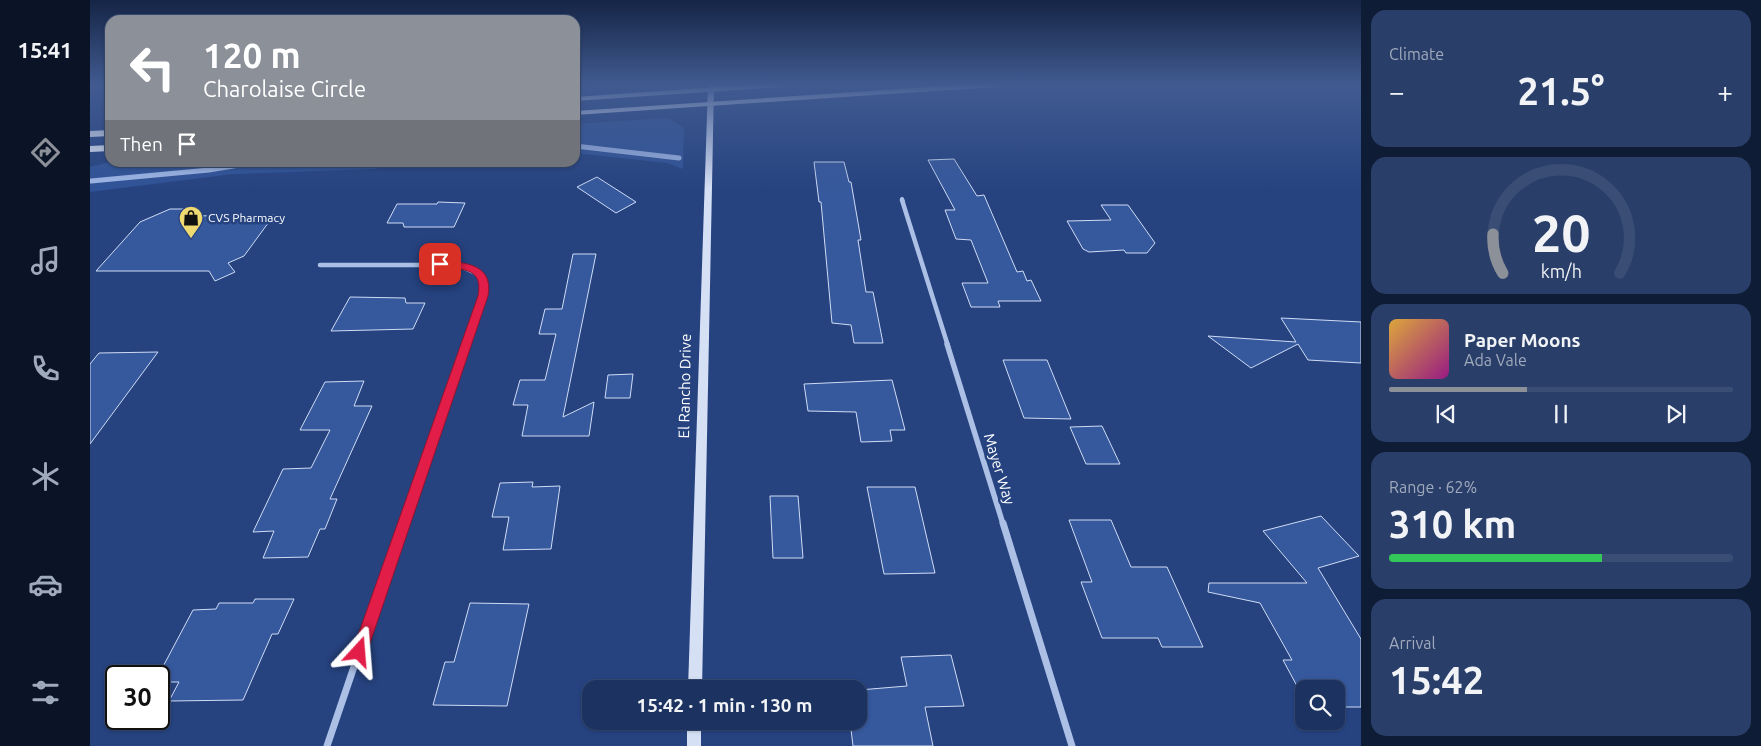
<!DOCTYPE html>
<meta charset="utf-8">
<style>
:root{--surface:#1c3260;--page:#293e69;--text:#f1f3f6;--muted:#a0aabd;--line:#3a4d75;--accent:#8c9099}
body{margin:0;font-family:Ubuntu,sans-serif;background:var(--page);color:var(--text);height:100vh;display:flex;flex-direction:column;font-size:19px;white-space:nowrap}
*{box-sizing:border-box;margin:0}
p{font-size:16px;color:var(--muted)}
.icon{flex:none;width:28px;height:28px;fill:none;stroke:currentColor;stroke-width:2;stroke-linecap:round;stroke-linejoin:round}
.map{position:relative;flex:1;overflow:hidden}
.panel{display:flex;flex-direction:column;gap:10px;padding:10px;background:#0f1c35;width:400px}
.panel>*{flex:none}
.guide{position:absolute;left:15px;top:15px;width:475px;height:152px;border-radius:15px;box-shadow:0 1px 4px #0004,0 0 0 1px var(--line);background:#8c9099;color:#fff;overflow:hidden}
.tools{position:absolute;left:1205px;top:680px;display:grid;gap:10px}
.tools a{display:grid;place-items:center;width:50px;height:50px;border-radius:10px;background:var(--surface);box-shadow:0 1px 4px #0004,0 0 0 1px var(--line);font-size:25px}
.speed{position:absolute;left:15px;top:665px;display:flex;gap:10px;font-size:25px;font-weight:700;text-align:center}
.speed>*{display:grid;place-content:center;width:65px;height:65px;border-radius:50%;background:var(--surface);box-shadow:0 1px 4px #0004,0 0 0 1px var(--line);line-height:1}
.speed .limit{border:2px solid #111;border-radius:8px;background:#fff;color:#111}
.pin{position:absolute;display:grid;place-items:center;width:42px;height:42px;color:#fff;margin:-21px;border-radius:10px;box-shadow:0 2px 8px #0006}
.me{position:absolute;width:55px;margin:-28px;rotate:19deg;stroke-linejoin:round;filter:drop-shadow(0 0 4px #0008)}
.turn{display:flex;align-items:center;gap:18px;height:105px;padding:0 15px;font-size:22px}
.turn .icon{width:65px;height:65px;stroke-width:2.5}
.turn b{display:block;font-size:35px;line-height:42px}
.then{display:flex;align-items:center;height:48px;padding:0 15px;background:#0003;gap:10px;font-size:19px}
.big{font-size:38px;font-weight:600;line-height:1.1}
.panel .widget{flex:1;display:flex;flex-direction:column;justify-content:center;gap:8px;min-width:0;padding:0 18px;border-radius:15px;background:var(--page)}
.panel .dial{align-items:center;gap:0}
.dial svg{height:130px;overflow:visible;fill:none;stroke:var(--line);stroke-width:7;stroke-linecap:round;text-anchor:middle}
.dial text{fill:var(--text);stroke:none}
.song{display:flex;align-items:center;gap:15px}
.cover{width:60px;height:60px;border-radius:8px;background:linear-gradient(135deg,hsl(40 70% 55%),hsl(310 70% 35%))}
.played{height:5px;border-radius:2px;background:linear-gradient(90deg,var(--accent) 40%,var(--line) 40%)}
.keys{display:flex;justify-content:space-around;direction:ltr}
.heat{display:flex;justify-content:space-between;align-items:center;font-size:28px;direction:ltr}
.charge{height:8px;border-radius:4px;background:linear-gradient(90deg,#34c759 62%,var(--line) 0)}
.trip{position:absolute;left:492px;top:680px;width:285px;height:50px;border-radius:15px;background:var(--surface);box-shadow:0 1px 4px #0004,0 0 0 1px var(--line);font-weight:600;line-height:50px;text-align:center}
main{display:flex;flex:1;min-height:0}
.tabs{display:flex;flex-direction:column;width:90px;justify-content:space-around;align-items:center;background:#0b1426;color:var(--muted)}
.tabs .icon{width:35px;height:35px}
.tabs .active{color:var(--accent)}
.tabs b{font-size:22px;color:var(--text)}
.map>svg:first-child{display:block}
</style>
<main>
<nav class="tabs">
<b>15:41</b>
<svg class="icon active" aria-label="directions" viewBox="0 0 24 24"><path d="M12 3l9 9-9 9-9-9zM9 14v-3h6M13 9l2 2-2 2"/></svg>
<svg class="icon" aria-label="music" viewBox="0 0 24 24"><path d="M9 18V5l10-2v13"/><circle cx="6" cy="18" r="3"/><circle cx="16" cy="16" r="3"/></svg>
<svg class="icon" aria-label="phone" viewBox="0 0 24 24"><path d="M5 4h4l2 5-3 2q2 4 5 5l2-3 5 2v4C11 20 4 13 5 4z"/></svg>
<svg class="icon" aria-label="climate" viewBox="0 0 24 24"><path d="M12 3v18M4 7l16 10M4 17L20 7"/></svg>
<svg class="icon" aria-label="car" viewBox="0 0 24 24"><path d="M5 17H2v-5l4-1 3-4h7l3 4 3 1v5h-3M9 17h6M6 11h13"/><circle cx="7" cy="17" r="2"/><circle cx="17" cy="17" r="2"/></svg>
<svg class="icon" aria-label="filters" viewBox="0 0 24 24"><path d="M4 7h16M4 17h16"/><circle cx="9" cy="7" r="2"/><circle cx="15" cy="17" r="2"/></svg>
</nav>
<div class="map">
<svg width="1271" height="746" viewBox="0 0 1271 746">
<rect width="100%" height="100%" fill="#264380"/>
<!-- green -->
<g fill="#305397">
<path d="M574 118H579L594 128 593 169 577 163 485 153V124Z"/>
<path d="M20 162 308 163 291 164 286 169 143 174 0 192V167Z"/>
</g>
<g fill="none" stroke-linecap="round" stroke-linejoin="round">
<!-- stream -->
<g stroke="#a1b9e7" stroke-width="5">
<path d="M485 146 589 158"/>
<path d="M219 162H245"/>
<path d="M1 181 119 170 167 162"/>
</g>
</g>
<!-- building -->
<g fill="#36589c" stroke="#cfdcf5">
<path d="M864 159 887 196 894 195 927 272 933 271 937 281 941 280 951 301H908L910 307H881L872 283H898L881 240 866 239 855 210H865L838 160Z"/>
<path d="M724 162H754L759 182H761L771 240H768L776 292H783L793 343H764L761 325 742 323 731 202H729Z"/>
<path d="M507 177 546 202 526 213 487 187Z"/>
<path d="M348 202 375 203 364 227H314L313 223H297L307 204H347Z"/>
<path d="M1011 205H1038L1065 243 1057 253H1036L1034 250 999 252 993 249 977 221 1021 220Z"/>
<path d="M80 209H107L101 216 184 215 154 256 138 263 145 272 125 281 119 271H6L50 222Z"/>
<path d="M483 254H506L473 417 504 402 499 436H432L438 405H423L430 380H455L466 334H449L455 309H472Z"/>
<path d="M260 297 315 298 316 303H335L323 329 241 331Z"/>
<path d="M1191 318 1271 322V363L1218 360 1208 344 1161 368 1118 336 1206 342Z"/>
<path d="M68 352 0 444V364L9 353Z"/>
<path d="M913 360H957L981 419 934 418Z"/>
<path d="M543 374 540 398H515L518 375Z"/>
<path d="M802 380 815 430H800L802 441 771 442 766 412 718 411 714 384Z"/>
<path d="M274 381 264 406H282L240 499H247L235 529H230L218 557 173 558 184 531 163 532 193 469 221 468 240 430H210L235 382Z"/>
<path d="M1012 426 1030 464H996L980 427Z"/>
<path d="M443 482 442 487 470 486 461 549 413 550 419 517H402L410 483Z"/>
<path d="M777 487H825L845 573 794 574Z"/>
<path d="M680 496H708L713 558H683Z"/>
<path d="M1231 516 1269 556 1228 568 1271 639V707H1246V689H1214V699L1193 660H1202L1170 603 1118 592 1119 583H1217L1173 531Z"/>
<path d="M979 520H1021L1041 567H1077L1113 647H1072L1068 638H1012L991 582H1002Z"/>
<path d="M165 599H204L188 634H182L153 700 79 701 89 682H69L68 676 103 610 126 609 129 603H163Z"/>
<path d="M380 603 439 604 417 706 343 705 355 662H364Z"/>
<path d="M861 655 874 706 835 707 843 746H763L760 721H769V690L817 686 811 657Z"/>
</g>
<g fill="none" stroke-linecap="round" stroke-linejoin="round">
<!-- street-far3 -->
<path stroke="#acc0e6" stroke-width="4" d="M812 199 813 202"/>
<!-- street-far2 -->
<g stroke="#acc0e6" stroke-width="4.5">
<path d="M812 200 858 346"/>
<path d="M230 265H368L388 274 395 285 374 346"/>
</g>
<!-- street-far1 -->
<g stroke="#acc0e6" stroke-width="5.5">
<path d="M857 344 913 524"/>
<path d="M313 524 375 344"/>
</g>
<!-- street -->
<g stroke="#acc0e6" stroke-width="7">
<path d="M913 523 982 746"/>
<path d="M237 746 313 523"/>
</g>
<!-- secondary -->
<g fill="#d6e0f5" fill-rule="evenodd">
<path d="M618 85H624L612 689H598Z"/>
<rect x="597" y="721" width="14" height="25"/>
</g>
<!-- primary -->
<g fill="#edf2fd" fill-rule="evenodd">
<path d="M653 85H692L688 87 485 101V97Z"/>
<path d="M868 85H908L904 87 485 115V111Z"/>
<path d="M20 130V136L0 137V131Z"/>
<path d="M20 145V151L0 152V146Z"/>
</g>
</g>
<!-- sky -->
<linearGradient id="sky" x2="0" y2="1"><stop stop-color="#152546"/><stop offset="0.45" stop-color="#415b91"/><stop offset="1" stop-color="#415b91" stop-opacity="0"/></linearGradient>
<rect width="1271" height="189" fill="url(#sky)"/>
<!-- route -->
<path fill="#e11d48" stroke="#92132f" d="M350 261C375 262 404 264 398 296L277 652 275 658 269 660 264 658 262 652 388 296C394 264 368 271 347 266L345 264Z"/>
<!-- icons -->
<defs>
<symbol id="shop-pin" viewBox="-11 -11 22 30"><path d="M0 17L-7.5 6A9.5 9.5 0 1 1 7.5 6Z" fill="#efd971" stroke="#264380"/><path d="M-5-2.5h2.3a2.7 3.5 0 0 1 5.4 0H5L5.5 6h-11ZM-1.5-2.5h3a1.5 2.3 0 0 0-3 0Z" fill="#111"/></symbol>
</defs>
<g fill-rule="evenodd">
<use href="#shop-pin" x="87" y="204" width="28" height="38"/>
</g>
<g text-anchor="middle" stroke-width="5" stroke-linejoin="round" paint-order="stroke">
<!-- far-poi labels -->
<g font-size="12" fill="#fff" stroke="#264380" text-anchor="start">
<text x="118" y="222">CVS Pharmacy</text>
</g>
<!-- street labels -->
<g font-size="15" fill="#fff" stroke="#264380">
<text transform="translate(595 386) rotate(-89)" y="5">El Rancho Drive</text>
<text transform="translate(909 469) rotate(73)" y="5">Mayer Way</text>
</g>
</g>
</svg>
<div class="tools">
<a><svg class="icon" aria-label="search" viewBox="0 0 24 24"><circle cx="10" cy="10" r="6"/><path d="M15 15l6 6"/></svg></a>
</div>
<div class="speed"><div class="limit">30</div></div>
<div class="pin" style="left:350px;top:264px;background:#d93025"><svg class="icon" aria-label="arrive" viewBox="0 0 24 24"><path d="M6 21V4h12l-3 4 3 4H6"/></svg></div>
<svg class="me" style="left:269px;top:652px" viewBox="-20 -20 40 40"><path d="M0-17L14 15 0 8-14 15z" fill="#e11d48" stroke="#fff" stroke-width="4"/></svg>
<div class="trip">15:42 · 1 min · 130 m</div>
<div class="guide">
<div class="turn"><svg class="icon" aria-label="left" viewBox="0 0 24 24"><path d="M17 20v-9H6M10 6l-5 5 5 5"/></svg><div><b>120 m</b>Charolaise Circle</div></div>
<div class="then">Then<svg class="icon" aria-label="arrive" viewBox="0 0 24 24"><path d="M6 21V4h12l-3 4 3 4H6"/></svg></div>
</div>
</div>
<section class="panel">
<div class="widget"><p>Climate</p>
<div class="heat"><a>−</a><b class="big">21.5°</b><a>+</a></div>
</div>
<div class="widget dial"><svg viewBox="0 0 100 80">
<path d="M14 69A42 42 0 1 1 86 69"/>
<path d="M14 69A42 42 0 0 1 8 45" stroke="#8c9099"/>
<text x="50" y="56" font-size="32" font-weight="700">20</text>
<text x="50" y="72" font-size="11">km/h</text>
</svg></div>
<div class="widget">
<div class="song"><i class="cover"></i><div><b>Paper Moons</b><p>Ada Vale</p></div></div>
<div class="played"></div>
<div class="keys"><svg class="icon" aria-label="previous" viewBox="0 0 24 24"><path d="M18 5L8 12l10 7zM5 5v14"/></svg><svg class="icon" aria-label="pause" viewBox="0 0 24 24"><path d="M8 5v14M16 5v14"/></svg><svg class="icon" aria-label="next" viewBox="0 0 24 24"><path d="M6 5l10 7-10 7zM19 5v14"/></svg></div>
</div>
<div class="widget"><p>Range · 62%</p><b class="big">310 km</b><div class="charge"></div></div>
<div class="widget"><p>Arrival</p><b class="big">15:42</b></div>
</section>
</main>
